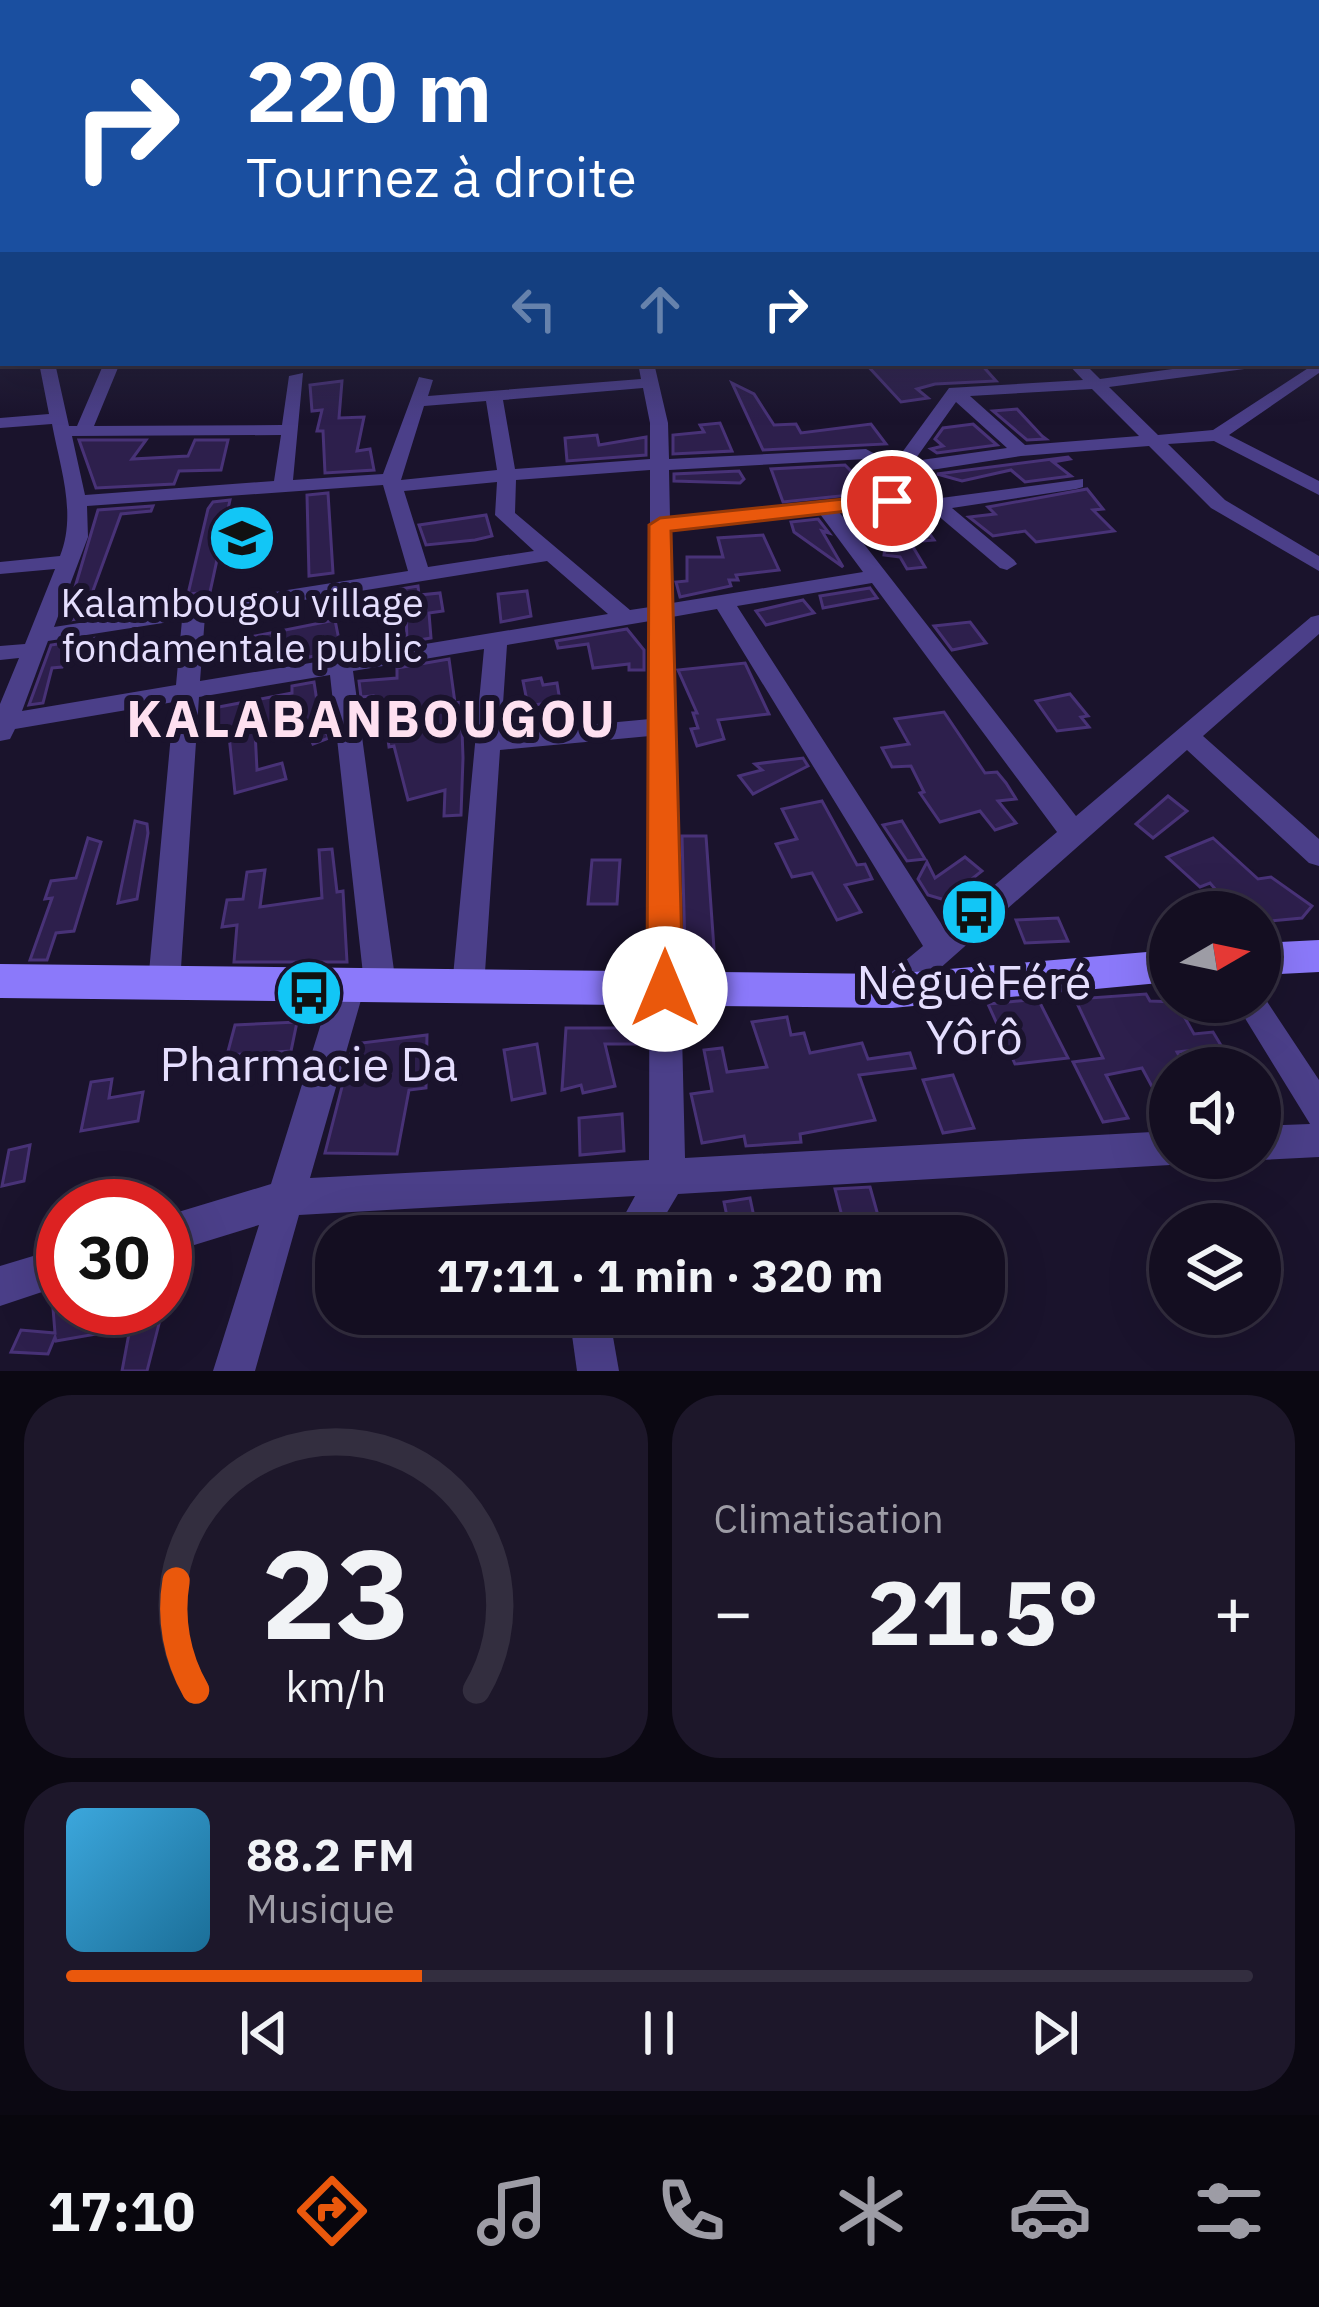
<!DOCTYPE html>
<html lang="fr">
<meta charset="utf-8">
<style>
:root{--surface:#140e21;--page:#1d172a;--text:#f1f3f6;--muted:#9d9ca5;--line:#332e3f;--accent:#ea580c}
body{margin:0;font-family:"IBM Plex Sans",sans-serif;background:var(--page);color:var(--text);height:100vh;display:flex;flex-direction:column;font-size:45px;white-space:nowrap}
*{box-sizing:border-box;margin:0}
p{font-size:39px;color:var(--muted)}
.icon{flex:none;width:66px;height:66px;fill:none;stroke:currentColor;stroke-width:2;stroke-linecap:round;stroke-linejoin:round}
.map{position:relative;height:1371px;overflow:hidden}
.side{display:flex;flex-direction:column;gap:24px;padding:24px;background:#0b0812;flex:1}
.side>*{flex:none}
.hud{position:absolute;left:0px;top:0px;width:1320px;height:366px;box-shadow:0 12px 48px #0002,0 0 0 3px var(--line);background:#1a4fa0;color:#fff;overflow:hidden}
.needle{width:78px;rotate:81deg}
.tools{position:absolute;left:1149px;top:891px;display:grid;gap:24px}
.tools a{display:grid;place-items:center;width:132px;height:132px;border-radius:50%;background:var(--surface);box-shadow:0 12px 48px #0002,0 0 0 3px var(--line);font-size:60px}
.speed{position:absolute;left:36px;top:1179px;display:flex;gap:24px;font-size:60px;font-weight:700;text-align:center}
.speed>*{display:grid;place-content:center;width:156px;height:156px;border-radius:50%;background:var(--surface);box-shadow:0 12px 48px #0002,0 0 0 3px var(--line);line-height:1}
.speed .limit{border:18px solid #d22;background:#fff;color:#111}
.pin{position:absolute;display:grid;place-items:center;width:102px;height:102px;color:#fff;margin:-51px;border:6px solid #fff;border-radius:50%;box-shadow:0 3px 12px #0007}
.me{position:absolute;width:132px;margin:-66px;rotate:0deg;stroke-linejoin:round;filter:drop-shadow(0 0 9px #0008)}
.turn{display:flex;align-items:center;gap:42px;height:252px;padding:0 48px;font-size:54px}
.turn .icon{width:156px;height:156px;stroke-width:2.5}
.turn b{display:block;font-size:84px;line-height:102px}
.lanes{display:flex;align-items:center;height:114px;padding:0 48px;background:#0003;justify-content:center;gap:60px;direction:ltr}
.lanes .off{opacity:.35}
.big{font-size:90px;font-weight:700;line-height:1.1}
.side .widget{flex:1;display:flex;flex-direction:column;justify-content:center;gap:18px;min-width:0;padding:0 42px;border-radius:48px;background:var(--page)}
.side .dial{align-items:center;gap:0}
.dial svg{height:312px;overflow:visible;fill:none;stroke:var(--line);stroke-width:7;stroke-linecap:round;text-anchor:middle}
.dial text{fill:var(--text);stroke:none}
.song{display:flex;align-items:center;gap:36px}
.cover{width:144px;height:144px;border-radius:18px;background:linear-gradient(135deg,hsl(200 70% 55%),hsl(200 70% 35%))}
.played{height:12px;border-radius:6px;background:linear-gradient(90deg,var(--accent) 30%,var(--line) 30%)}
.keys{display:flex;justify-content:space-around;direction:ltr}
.heat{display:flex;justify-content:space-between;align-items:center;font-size:66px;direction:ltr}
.side .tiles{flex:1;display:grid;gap:24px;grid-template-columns:1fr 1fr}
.widget:last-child{grid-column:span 2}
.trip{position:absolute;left:315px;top:1215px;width:690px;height:120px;border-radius:48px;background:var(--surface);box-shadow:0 12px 48px #0002,0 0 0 3px var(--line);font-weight:700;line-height:120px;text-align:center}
.tabs{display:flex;height:192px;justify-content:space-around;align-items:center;background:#08060d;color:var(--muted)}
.tabs .icon{width:84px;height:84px}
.tabs .on{color:var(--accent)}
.tabs b{font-size:54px;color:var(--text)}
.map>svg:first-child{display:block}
</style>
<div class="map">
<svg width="1319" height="1371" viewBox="0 0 1319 1371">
<rect width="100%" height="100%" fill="#1a132c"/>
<!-- building -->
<g fill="#2d1f4c" stroke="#483277" stroke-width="3">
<path d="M865 363H980L996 381 935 384 917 389 928 398 901 402Z"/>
<path d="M342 381 339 418 364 417 357 451 370 449 374 470 325 473 323 431H317L322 410 312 411 310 385Z"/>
<path d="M732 383 754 394 774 425 796 424 801 433 871 424 886 444 763 450Z"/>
<path d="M1017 409 1042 436 1046 439 1027 440 993 411Z"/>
<path d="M720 423 732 451 673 454V435L704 432 700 425Z"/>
<path d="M973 424 997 445 937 453 931 449 943 446 935 439 943 428Z"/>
<path d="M597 435 599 445 646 437V455L567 461 565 438Z"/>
<path d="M146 440 132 459 188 456 195 440H228L221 470 179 471 174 484 96 488 79 440Z"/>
<path d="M1068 457 1070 459 1053 462 1071 476 1025 482 1011 470 962 481 937 474Z"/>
<path d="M845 465 857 477 874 475 888 491 783 502 771 469Z"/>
<path d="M739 471 744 479 740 483 674 481V474Z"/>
<path d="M1087 489 1103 509 1093 510 1114 531 1036 542 1025 531 993 536 969 517 995 514 988 507Z"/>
<path d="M328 493 333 573 309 576 307 495Z"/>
<path d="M230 500 210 592 188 594 208 509 213 502Z"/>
<path d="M153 506 151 511 121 514 83 618 65 621 98 510Z"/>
<path d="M912 509 934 540 910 542 925 567 907 569 900 557 884 555 885 548 869 544 848 516Z"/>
<path d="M486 515 492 536 475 540 426 545 419 525Z"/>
<path d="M818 519 829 533 822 531 843 567 794 532 791 522Z"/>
<path d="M763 535 779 570 736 575 738 580H729L731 586 680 597 676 582 687 581V557H723L718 538Z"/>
<path d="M418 586 419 595 440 593 443 611 429 613 431 638 407 642 406 611H400L399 596 400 589Z"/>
<path d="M870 588 877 598 823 608 820 596Z"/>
<path d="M527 591 531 616 501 622 498 594Z"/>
<path d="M803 600 814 613 766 625 756 611Z"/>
<path d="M335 620 341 650 292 661H283V652L254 656 255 636Z"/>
<path d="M970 622 986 643 952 650 934 626Z"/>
<path d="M627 629 644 650V670H629V664L593 668 588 644 558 648 556 641Z"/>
<path d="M103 637 70 644 62 667 52 668 43 703 29 705 51 645Z"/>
<path d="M449 659 455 703 461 702 463 758 461 815 444 816 445 790 408 800 394 746 389 747 386 724 373 726V696L361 697 359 681 397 678V668Z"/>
<path d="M745 663 769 714 718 720 724 739 697 746 691 729 698 728 693 713H697L678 670Z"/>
<path d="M541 678 543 685 557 683 560 701 528 706 523 681Z"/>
<path d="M314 682 320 721 329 738 313 744 302 719 255 731 257 770 282 763 286 779 235 793 228 726H202L203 710 292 693V686Z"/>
<path d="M1070 694 1088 716 1081 717 1089 727 1057 731 1036 701Z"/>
<path d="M944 712 985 773 997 772 1006 783 1016 799 998 801 1016 823 995 830 980 811 940 822 920 793 924 792 911 766 892 767 882 748 909 744 895 719Z"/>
<path d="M803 758 808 766 753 794 739 776 762 770 755 764Z"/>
<path d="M1168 796 1187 811 1153 838 1136 824Z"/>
<path d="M822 801 857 865 865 864 872 879 845 885 861 912 837 920 812 873 792 877 776 844 797 839 782 809Z"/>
<path d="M135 821 147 824 148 833 137 899 118 903Z"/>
<path d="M902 821 925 859 907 861 883 825Z"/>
<path d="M682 836H706L714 949 685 950Z"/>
<path d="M88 838 101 842 74 931 56 933 47 960H30L52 898 45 899 51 881 76 878Z"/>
<path d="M1213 838 1258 879 1271 877 1312 906 1302 918 1260 922V912H1235L1210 883 1200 887 1167 857Z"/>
<path d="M332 849 337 892 343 891 347 962H234L237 925 222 927 227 900 243 899 247 872 265 870 260 907 322 898 319 850Z"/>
<path d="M965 857 982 871 945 900 928 895 918 879 927 862 935 878Z"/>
<path d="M592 860H620L617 904H588Z"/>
<path d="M1058 918 1068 941 1025 943 1016 920Z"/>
<path d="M1146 994 1150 1001 1176 1002 1194 1034 1213 1032 1222 1047 1177 1052 1186 1068H1170V1120L1142 1068 1106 1075 1128 1118 1103 1122 1073 1062 1103 1058 1075 999Z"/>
<path d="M1038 999 1068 1058 1015 1064 988 1004Z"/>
<path d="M787 1017 791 1035 804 1033 810 1053 862 1043 868 1059 910 1053 915 1068 859 1075 875 1120 800 1134 801 1142 746 1146 744 1136 702 1143 691 1094 712 1091 704 1050 722 1048 727 1072 767 1067 752 1022Z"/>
<path d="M297 1022 291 1051 227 1055 235 1025Z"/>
<path d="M566 1028H640L639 1044H605L615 1086 583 1093 581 1085 562 1090Z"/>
<path d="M427 1035 426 1088 409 1090 397 1154 325 1153 353 1044Z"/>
<path d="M537 1044 545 1093 512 1100 504 1050Z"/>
<path d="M953 1075 974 1128 943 1133 923 1080Z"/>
<path d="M112 1079 109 1098 143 1092 138 1121 81 1131 91 1082Z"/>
<path d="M622 1114 624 1151 580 1155 579 1118Z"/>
<path d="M30 1145 24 1181 2 1186 9 1150Z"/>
<path d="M870 1187 879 1219 844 1224 835 1189Z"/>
<path d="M750 1198 758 1236H731L724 1202Z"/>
<path d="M53 1308H163L147 1371H122L130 1328 56 1341 55 1337 48 1354 11 1352 21 1330 55 1333Z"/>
</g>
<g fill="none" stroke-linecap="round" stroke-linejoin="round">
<!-- street -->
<g fill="#4b3f89" fill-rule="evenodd">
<rect x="1317" y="231" width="2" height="8"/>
<rect x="0" y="250" width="3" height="8"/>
<rect x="1317" y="257" width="2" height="8"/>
<rect x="1317" y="275" width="2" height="11"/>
<path d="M0 294H3L0 304Z"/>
<rect x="1317" y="319" width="2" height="8"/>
<path d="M1319 361V373L1229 435 1319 481V495L1214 441 1168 444 1225 500 1319 556V571L1211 508 1149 446 1021 456 899 475 890 469 949 388 1083 380 1067 363H1084L1100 379 1216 363H1260L1252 368 1109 387 1158 435 1213 430ZM1092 389 1139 436 1025 445 970 396ZM956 402 1007 448 914 461Z"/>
<path d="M39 363H55L69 426H77L104 363H120L94 426 282 425 289 376 303 373 293 480 383 474 419 377 433 380 428 396 641 379 638 363H654L668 423 669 459 866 449 875 454 866 459 669 470 670 518 911 493 907 488 917 482 941 498 1083 479V487L1076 489 952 508 1014 560 1017 564 1007 570 1000 568 923 503 839 512 1076 816 1311 617 1319 615V634L1203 736 1319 839V866L1309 863 1187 750 903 1001 892 1004 881 1001 876 991 881 981 923 946 717 609 672 617 685 1158 1170 1131V1158L1183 1160 1170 1165 678 1194 653 1236H613L635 1196 299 1215 255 1371H213L259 1225 165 1254V1216L271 1184 333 985 338 976 349 972 360 976 364 983 330 675 199 697 180 983 175 992 164 996 153 992 148 983 174 702 15 729 10 739 0 741V704L19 658 0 660V646L25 644 55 569 0 574V562L60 556C77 514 60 467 52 424L0 428V418L49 414ZM643 388 650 423V459L515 469 503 400ZM486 401 497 470 401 480 424 406ZM281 435 274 481 85 495 72 436ZM650 470V607L630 610 515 513 516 480ZM497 482 495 515 534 551 428 567 404 491ZM383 485 408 571 54 627 88 537 87 506ZM820 514 863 572 672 603 670 530ZM547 561 608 614 200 681 205 616ZM872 583 1057 832 944 928 737 606ZM182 620 176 685 22 711 48 641ZM650 621V719L501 733 507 645ZM484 649 452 987 457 996 468 1000 479 996 484 987 500 750 650 736 649 1160 310 1178 365 986 369 994 380 998 391 994 396 985 353 671Z"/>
<path d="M1260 991 1319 1080V1157L1260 1160 1255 1158H1260V1126L1310 1124 1235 1002H1260Z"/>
<path d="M63 1247V1285L0 1306V1266Z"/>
<path d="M569 1314H609L619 1371H577Z"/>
</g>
<!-- secondary -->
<g fill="#8b79fa" fill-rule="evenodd">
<path d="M1319 940V972L1260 975V943Z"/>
<path d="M1170 950V982L892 1008 0 998V964L892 974Z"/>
</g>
</g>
<!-- sky -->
<linearGradient id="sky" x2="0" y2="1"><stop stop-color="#0e0a18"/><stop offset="0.54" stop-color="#383956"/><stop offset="1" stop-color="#383956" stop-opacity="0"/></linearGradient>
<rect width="1319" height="420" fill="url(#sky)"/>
<!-- route -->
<path fill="#ea580c" stroke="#983908" stroke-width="3" d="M892 494 903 501 900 505 671 531 683 989 678 1000 665 1004 653 1000 647 989 649 525 660 518Z"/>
<!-- icons -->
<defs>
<symbol id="school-disc" viewBox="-11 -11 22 22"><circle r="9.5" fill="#12c6f6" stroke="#1a132c"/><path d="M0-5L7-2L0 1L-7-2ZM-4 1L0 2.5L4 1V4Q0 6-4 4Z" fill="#111"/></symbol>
<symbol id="bus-disc" viewBox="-11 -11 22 22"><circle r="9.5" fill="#12c6f6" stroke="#1a132c"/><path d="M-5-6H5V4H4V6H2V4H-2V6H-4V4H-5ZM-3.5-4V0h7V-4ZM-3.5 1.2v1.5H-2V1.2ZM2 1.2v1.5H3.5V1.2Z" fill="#111"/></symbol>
</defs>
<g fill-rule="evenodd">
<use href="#school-disc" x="204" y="500" width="76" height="76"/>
<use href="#bus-disc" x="936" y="874" width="76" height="76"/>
<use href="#bus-disc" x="271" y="955" width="76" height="76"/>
</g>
<g text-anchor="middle" stroke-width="12" stroke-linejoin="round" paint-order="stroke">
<!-- poi labels -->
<g font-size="39" fill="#e5defe" stroke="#1a132c">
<text x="242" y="617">Kalambougou village<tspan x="242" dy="45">fondamentale public</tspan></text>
</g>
<!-- near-poi labels -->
<g font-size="48" fill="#e5defe" stroke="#1a132c">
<text x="974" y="999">NèguèFéré<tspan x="974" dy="55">Yôrô</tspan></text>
<text x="309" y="1081">Pharmacie Da</text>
</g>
<!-- district labels -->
<g font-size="51" font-weight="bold" letter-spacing="3" fill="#fee0f0" stroke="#1a132c">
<text x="372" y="737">KALABANBOUGOU</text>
</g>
</g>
</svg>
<div class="tools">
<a><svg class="needle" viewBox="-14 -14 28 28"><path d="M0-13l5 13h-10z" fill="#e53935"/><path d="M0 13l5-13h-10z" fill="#9d9ca5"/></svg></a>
<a><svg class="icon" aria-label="sound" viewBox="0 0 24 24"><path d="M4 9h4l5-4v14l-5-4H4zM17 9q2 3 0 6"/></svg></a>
<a><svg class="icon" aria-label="layers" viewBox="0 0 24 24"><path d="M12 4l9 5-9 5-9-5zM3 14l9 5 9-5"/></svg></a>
</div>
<div class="speed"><div class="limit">30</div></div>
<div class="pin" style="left:892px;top:501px;background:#d93025"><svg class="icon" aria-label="arrive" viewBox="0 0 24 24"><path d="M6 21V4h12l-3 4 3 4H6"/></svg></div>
<svg class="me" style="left:665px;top:989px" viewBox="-20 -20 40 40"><circle r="19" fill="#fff"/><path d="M0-13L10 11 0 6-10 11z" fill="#ea580c"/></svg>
<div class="trip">17:11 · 1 min · 320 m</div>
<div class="hud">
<div class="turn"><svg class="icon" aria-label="right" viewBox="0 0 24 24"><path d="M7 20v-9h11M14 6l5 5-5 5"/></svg><div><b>220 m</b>Tournez à droite</div></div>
<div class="lanes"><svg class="icon off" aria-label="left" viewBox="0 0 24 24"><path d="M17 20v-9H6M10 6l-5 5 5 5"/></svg><svg class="icon off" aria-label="ahead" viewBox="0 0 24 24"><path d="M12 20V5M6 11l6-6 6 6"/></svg><svg class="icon" aria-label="right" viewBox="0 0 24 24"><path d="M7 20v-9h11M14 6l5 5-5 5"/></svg></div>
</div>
</div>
<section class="side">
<div class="tiles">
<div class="widget dial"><svg viewBox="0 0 100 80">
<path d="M14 69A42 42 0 1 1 86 69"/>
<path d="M14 69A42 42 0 0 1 9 41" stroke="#ea580c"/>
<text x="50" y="56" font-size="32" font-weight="700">23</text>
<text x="50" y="72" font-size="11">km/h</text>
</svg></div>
<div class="widget"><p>Climatisation</p>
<div class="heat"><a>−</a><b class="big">21.5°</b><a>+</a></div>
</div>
<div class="widget">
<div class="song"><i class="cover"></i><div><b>88.2 FM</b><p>Musique</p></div></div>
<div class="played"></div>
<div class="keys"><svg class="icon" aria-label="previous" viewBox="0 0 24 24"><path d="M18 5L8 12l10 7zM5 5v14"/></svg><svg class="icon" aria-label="pause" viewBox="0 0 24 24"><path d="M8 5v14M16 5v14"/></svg><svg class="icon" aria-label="next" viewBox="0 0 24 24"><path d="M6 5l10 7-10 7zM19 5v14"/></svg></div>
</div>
</div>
</section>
<nav class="tabs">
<b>17:10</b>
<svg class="icon on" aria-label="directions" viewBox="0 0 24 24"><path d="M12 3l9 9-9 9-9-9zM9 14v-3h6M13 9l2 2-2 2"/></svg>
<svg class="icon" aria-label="music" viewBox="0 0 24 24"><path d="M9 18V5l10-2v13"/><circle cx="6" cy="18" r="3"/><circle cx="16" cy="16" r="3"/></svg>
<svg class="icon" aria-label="phone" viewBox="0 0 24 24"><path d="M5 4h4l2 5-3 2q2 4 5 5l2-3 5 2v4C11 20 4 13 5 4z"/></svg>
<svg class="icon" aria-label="climate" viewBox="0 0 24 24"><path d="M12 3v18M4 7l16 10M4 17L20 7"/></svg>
<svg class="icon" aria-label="car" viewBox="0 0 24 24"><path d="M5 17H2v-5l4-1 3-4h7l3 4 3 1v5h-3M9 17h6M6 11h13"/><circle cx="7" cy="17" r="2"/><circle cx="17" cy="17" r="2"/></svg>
<svg class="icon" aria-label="filters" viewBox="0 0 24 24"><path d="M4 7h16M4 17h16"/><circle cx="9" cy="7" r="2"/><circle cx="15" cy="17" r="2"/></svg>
</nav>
